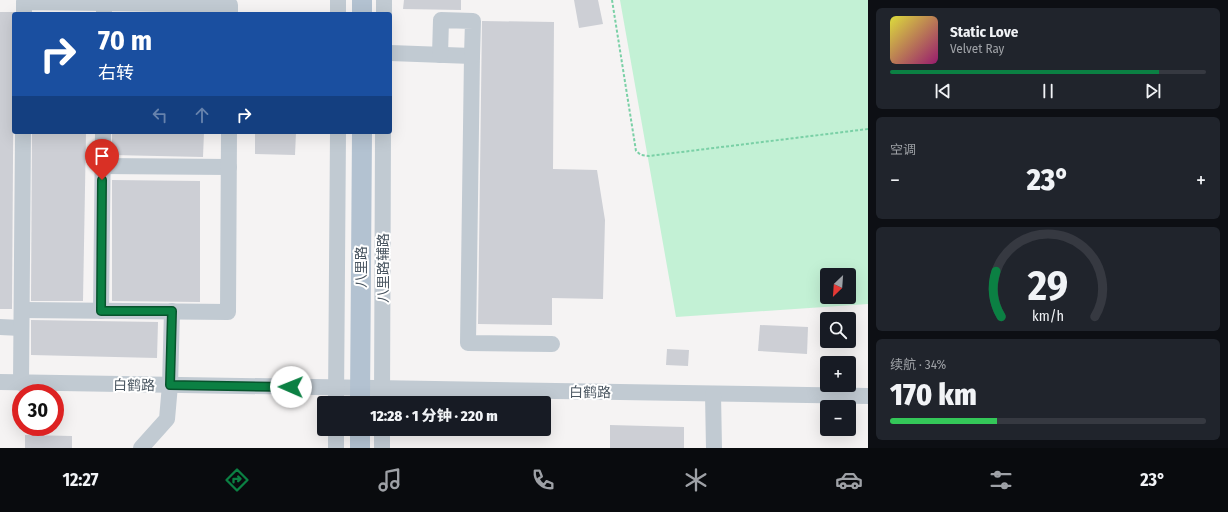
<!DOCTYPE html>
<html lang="zh">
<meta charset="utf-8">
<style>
:root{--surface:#171b24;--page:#20242c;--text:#f1f3f6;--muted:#9ea1a6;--line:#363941;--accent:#0b8043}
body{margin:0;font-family:"Fira Sans Condensed","Noto Sans SC",sans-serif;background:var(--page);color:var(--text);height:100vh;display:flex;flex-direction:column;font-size:15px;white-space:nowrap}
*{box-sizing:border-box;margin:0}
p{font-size:13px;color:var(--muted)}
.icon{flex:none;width:22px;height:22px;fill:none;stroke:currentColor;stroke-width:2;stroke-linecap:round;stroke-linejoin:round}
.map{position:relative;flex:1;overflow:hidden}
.sheet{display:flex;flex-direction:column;gap:8px;padding:8px;background:#0d0f14;width:360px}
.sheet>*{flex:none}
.banner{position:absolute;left:12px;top:12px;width:380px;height:122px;border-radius:4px;box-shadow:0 4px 16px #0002;background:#1a4fa0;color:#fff;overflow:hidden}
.needle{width:26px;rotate:205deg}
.fabs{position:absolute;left:820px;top:268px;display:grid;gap:8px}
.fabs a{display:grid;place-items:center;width:36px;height:36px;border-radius:4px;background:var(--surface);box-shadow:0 4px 16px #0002;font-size:20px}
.speed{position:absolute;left:12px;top:384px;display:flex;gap:8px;font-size:20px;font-weight:700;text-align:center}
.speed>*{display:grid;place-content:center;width:52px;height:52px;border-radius:50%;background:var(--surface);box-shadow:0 4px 16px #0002;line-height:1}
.speed .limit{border:6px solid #d22;background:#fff;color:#111}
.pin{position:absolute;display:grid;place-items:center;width:34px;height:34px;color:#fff;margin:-41px -17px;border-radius:50% 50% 50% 0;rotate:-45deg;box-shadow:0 0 4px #0007}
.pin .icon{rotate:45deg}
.me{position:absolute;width:44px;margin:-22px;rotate:271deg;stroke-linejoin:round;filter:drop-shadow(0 0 3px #0008)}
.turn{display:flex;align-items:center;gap:14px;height:84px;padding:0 20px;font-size:18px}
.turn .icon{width:52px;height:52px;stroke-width:2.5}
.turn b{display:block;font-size:28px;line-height:34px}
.lanes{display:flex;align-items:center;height:38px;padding:0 20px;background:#0003;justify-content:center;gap:20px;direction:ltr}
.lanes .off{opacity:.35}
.big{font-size:30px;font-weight:800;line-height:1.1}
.sheet .tile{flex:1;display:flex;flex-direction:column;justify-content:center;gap:6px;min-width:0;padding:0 14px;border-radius:6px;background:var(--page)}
.sheet .dial{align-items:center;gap:0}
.dial svg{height:104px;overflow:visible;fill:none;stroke:var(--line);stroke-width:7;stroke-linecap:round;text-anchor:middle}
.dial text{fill:var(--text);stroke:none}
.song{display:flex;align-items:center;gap:12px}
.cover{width:48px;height:48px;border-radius:6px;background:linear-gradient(135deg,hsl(60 70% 55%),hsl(320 70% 35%))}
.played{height:4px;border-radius:2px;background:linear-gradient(90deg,var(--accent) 85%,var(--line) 85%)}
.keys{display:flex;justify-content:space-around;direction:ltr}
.heat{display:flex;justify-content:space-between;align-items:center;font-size:22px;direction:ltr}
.charge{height:6px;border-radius:3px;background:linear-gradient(90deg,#34c759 34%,var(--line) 0)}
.trip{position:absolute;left:317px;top:396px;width:234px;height:40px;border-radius:4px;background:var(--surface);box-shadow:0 4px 16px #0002;font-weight:800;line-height:40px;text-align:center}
.tabs{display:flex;height:64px;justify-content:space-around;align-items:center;background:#090b0e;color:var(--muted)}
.tabs .icon{width:28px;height:28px}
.tabs .selected{color:var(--accent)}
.tabs b{font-size:18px;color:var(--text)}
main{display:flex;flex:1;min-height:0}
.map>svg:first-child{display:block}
</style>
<main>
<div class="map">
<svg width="868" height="448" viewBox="0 0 868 448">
<rect width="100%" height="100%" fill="#f5f3f3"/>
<!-- green -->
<path fill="#c3f1d5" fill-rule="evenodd" d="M620 0H868V304L676 317ZM827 275H849V297H827Z"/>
<!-- building -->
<g fill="#cdcfd5">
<path d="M404 0H461V10L403 9Z"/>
<path d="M574 0H598L603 24 579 28Z"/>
<path d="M0 12H14L12 309H0Z"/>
<path d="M482 21 554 22 553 169 597 170 605 220 603 299 552 298V325L478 324Z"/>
<path d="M32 132H86L83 301H31Z"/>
<path d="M112 132H204L203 157 112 155Z"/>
<path d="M255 132H296L295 155 255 154Z"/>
<path d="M112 180 200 181V302L112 301Z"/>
<path d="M31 320 158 322 157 358 31 355Z"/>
<path d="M760 325 808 327 807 354 758 351Z"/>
<path d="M667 349 689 350 688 366 666 365Z"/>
<path d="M610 425 684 427V448H610Z"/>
<path d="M25 435 72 436V448H25Z"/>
</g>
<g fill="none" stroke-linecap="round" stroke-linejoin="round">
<!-- path -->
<path stroke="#7ad0a6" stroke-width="2" stroke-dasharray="3 2" stroke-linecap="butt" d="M612 0 636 151 641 155 649 156 868 129"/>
<!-- minor -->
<g stroke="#c1cad2" stroke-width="16">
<path d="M24 14V2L104 3"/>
<path d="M104 14V3L230 5V14"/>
<path d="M338 14V0"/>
<path d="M384 14V0"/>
<path d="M390 53 472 56 468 343 552 344"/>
<path d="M440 55 441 20 473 21 472 56"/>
<path d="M102 166 229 167"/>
<path d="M22 310 228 312 229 132"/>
<path d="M101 311 103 132"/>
<path d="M0 327 21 328"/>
<path d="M0 382 868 396"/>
<path d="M21 383 23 132"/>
<path d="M713 394 714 448"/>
<path d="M336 403 338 132"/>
<path d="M382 403 383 132"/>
<path d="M141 448 167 419 170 385 172 311"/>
<path d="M336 448V429"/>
<path d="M382 448V429"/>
</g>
<!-- major -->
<g stroke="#b3c2d1" stroke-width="20">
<path d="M362 14V0"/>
<path d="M360 403 362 132"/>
<path d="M360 448V429"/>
</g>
</g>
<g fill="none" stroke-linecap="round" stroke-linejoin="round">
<defs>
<path id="route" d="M102 180 101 311H172L170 385 291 387"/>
</defs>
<!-- route casing -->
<use href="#route" stroke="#07532c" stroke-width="10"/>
<!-- route -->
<use href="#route" stroke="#0b8043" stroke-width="7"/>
</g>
<g text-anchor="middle" stroke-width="4" stroke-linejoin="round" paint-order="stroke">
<!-- street labels -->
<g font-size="14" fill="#4a5661" stroke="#fff">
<text transform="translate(361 267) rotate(-90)" y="5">八里路</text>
<text transform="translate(383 268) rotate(-90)" y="5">八里路辅路</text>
<text transform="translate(134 385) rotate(1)" y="5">白鹤路</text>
<text transform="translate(590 392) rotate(1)" y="5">白鹤路</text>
</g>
</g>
</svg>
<div class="fabs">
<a><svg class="needle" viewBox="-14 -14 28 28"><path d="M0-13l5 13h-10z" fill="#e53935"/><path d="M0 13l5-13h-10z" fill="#9ea1a6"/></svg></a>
<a><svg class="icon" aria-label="search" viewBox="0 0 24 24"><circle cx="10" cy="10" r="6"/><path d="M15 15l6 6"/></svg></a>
<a>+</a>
<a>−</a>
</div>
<div class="speed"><div class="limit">30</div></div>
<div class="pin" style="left:102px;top:180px;background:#d93025"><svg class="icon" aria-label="arrive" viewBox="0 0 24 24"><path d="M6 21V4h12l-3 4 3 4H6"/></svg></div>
<svg class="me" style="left:291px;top:387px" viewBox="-20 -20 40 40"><circle r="19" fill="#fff"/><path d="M0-13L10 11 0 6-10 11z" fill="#0b8043"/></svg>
<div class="trip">12:28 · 1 分钟 · 220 m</div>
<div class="banner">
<div class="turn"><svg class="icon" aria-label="right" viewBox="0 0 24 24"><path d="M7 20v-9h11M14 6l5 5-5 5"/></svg><div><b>70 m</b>右转</div></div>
<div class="lanes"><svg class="icon off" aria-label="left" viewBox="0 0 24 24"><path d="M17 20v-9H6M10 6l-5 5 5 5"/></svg><svg class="icon off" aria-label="ahead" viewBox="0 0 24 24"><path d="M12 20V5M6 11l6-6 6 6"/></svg><svg class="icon" aria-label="right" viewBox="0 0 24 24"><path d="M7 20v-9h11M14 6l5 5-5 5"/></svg></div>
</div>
</div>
<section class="sheet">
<div class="tile">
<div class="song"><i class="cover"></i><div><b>Static Love</b><p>Velvet Ray</p></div></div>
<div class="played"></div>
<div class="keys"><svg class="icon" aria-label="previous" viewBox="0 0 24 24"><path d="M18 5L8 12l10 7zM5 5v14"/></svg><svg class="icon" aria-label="pause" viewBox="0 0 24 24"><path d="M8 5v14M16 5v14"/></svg><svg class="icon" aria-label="next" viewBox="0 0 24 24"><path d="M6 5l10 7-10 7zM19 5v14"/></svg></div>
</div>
<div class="tile"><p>空调</p>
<div class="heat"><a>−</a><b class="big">23°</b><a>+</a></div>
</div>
<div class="tile dial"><svg viewBox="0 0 100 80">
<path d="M14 69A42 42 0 1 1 86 69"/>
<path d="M14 69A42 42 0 0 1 10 34" stroke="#0b8043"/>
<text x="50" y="56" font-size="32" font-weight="700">29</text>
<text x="50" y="72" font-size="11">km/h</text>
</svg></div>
<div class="tile"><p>续航 · 34%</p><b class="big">170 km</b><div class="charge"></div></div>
</section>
</main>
<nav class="tabs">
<b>12:27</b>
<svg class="icon selected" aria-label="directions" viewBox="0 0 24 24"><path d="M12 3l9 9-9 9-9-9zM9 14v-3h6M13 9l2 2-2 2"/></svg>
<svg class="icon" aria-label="music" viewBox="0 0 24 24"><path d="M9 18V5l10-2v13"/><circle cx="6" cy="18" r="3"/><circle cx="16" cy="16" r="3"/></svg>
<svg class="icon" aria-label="phone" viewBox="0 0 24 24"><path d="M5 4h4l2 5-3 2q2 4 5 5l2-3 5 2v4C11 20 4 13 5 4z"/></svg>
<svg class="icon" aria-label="climate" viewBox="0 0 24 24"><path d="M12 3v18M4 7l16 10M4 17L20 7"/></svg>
<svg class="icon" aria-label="car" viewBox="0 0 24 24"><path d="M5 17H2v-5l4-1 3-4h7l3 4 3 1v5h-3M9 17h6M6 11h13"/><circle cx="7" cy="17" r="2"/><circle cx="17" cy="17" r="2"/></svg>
<svg class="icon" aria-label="filters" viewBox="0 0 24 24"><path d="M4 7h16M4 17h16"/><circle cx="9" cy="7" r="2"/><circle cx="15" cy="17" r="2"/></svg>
<b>23°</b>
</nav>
